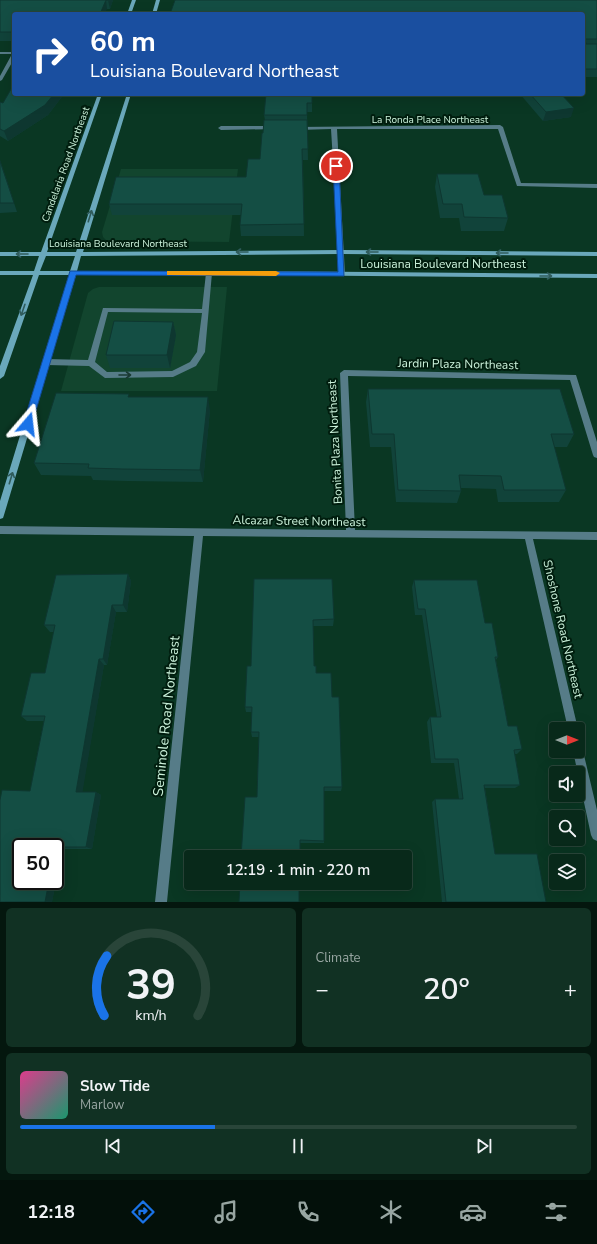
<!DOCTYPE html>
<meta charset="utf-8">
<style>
:root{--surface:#08291a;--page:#113123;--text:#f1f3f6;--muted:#98a6a2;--line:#294539;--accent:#1a73e8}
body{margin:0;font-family:"Nunito Sans",sans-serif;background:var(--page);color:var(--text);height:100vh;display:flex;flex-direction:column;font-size:15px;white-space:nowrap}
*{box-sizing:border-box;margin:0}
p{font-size:13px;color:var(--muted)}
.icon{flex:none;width:22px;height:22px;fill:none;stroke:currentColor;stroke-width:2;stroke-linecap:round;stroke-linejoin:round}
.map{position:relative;height:902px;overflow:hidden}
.details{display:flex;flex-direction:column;gap:6px;padding:6px;background:#04170e;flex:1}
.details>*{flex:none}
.hud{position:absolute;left:12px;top:12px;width:573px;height:84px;border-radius:4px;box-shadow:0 4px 16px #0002,0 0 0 1px var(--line);background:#1a4fa0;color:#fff;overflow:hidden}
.needle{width:26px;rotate:90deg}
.tools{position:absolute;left:549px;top:722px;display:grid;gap:8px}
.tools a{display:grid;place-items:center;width:36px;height:36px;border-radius:4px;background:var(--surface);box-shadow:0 4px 16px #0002,0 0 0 1px var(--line);font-size:20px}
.speed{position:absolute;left:12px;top:838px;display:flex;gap:8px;font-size:20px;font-weight:700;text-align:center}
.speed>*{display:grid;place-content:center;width:52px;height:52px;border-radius:50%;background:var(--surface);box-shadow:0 4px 16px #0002,0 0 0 1px var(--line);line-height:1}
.speed .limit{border:2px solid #111;border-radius:6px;background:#fff;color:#111}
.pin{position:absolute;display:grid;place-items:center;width:34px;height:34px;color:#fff;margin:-17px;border:2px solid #fff;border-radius:50%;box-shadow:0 1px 4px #0007}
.me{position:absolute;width:44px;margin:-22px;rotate:17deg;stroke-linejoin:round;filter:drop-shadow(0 0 3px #0008)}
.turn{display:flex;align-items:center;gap:14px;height:84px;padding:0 12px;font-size:18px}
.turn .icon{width:52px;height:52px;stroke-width:2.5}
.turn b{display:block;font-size:28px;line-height:34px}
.big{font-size:30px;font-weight:600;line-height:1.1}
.details .card{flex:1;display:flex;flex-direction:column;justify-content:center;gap:6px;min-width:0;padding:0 14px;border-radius:6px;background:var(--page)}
.details .dial{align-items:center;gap:0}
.dial svg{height:104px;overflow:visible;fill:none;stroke:var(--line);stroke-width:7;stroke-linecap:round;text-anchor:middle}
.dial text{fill:var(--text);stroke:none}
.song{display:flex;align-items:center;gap:12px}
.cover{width:48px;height:48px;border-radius:6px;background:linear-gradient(135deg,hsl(330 70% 55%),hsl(160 70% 35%))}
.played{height:4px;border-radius:2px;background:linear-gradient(90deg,var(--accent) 35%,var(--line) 35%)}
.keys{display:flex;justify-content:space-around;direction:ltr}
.heat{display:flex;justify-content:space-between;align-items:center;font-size:22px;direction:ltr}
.details .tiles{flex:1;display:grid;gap:6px;grid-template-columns:1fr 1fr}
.card:last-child{grid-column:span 2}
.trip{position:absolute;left:184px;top:850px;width:228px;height:40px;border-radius:4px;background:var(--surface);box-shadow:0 4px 16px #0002,0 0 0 1px var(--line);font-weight:600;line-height:40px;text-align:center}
.menu{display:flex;height:64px;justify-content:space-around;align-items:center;background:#03100a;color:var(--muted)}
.menu .icon{width:28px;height:28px}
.menu .current{color:var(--accent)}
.menu b{font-size:18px;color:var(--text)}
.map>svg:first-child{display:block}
</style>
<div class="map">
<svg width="597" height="902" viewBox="0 0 597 902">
<rect width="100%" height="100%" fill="#0a3723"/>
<!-- built -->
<g fill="#12452e">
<path d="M121 169H238L229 242 107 241 103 237 102 232Z"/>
<path d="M99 287H227L217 391H61L88 293 93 289Z"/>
</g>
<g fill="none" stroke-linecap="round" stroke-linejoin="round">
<!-- lane -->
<path fill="#567c88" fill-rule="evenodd" d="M209 271 212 273 205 352 196 366 173 377 105 378 89 366 46 365 42 362 46 359 88 360 103 308 202 309 206 273ZM108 312 202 313 197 352 190 362 172 371 107 372 95 362Z"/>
<!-- street -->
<g fill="#567c88" fill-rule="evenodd">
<path d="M0 52H14V59L2 80 0 81V76L12 54H0Z"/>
<path d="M500 125 503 127 521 183 597 184V188L517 186 498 129H337L345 274 342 276 340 275 331 129 298 130 296 129V127Z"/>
<path d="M274 126 276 127V129L221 130 218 128 221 126Z"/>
<path d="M344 370 576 375 597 442V458L594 457 593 455 570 380 348 376 355 530 597 532V540L533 539 578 729H568L525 539 203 536 167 902H155L194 536 0 534V526L346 530 340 373Z"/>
<path d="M578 746 582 747 583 751 597 810V841L593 839 591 835 573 751H578Z"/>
</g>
<!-- secondary -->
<g fill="#6aa8bb" fill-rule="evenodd">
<path d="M132 0H136L131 14H127Z"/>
<path d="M156 0H160L156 14H152Z"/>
<path d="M98 94H102L47 252H76L127 94H131L83 252 341 250 597 252V256L341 254 81 256 77 271H256L597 274V278L256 275H76L4 515 3 518 0 519V501L69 275H39L4 376 0 379V366L33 275H0V271H34L39 256H0V252H41ZM46 256H75L70 271H40Z"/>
</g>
</g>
<!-- wall -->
<g fill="#11433a">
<path d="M0 0H113L110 9 14 14V41H0Z"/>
<path d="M597 0V77H583V14Z"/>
<path d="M14 94H64L48 115 8 141 0 136V102L3 103Z"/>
<path d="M312 94V112H307L308 160H303L304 236H241L240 225 241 215H112L109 204 246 177 260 159 265 120 264 115Z"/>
<path d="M520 94H561L571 117 543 121Z"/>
<path d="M0 160 17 212 0 213Z"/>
<path d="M437 174 484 195 508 218 504 231H461L459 218H440L435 187Z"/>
<path d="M173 322 176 335 170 368H110L106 355Z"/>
<path d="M368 389 574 434 567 447H554L566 490 559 502H498L496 489 461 488V491L457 503 396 502 391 447H370L366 402Z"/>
<path d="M130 397 210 410 203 482 127 481 93 480 91 476 41 475 34 463Z"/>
<path d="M128 574 131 581 127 612H116L107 665H104L82 792H96L101 795 92 849H62L52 902H0L30 791 44 721H27L21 716 45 673 54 632H50L44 625Z"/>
<path d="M254 579 334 619 333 626H313L314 666 316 673 332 697 342 787 341 791H324V843H300L257 797 259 737H252L251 732 252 712H246L245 707 251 666Z"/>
<path d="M414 580 485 623 498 657 496 660 508 726 522 749 517 754H515L520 785 515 788H485L495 854 546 902H442L432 802 435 799H459L454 763H431L427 722 430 717H437L422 615H415L412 587Z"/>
</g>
<!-- shaded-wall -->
<g fill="#0e3730">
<path d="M106 0 107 9 105 14H100Z"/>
<path d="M108 0H113L110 9Z"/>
<path d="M54 94H64L48 115 8 141 4 131Z"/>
<path d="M574 108 571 117 543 121 546 112Z"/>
<path d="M173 322 176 335 170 368 167 355Z"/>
<path d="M208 397 210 410 203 482 200 470Z"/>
<path d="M128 574 131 581 127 612 123 605Z"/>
<path d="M112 605 116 612 107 665 103 659Z"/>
<path d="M99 659 104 665 82 795 76 792Z"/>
<path d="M96 792 101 795 92 849 86 847Z"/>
<path d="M56 847 62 849 52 902H45L49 881H55V853Z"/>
</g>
<!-- building -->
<g fill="#144e44" stroke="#0e3730">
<path d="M0 0H108H106L100 14H14V32H0Z"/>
<path d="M175 0H597V39H585L586 44H597V69H583V14H170Z"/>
<path d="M14 84V94H54L45 105 4 131 0 129V102L3 103Z"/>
<path d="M266 94H312V103H307V115H264Z"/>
<path d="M530 94H561L574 108 546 112Z"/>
<path d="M264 120H307L308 149H302L304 224 240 225 242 204H109L116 177H246L248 159H260L262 133H263Z"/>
<path d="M0 161 14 203H0Z"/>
<path d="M437 174H478L484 195H502L508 218 464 217 462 204H443Z"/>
<path d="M114 321 173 322 167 355H106Z"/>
<path d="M368 389H560L574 434H551L566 490H504L501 476 459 475 461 491 398 490 394 434H372Z"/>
<path d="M56 393 129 394 128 397H208L200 470 122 469 88 468 89 464 34 463Z"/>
<path d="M128 574 123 605H112L103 659H99L76 792H96L86 847H56L55 853V847H21V881H49L45 902H0V800L2 790 30 791 45 716H21L31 673H45L55 625H44L56 575Z"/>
<path d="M254 579H332L334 619 313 620 314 666H316V673H331L332 697H339L342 787H324V841L300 840V857H241L245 797H257L259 732H251L252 707H245L247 666H251Z"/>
<path d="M414 580H477L485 623H492L498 657H495L508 726H517L522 749 514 750 520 785H484L495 854H537L546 902H446L435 799H463L458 759H435L430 717H441L425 609H418Z"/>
<path d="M240 883H299V902H239Z"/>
</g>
<!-- one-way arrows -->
<defs><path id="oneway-shaft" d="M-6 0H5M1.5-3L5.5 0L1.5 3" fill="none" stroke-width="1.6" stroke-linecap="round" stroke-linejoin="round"/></defs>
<g stroke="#305c5c">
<use href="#oneway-shaft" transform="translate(90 216) rotate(-73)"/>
<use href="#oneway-shaft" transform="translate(242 252) rotate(180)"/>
<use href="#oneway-shaft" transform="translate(372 252) rotate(-180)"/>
<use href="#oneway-shaft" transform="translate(502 253) rotate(-180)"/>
<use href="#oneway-shaft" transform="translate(22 254) rotate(180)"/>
<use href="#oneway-shaft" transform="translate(546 276)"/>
<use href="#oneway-shaft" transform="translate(23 310) rotate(109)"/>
<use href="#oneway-shaft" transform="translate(11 478) rotate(-73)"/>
</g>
<use stroke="#1a3a33" href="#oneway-shaft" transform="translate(125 375)"/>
<!-- route -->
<path fill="#1a73e8" stroke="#114b97" d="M336 164 339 166 344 276 76 275 32 424 28 427 24 426 23 424 70 271 338 272 333 166Z"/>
<!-- slow -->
<path fill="#f59e0b" d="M167 271H276L280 273 276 276 169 275H167Z"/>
<g text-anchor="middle" stroke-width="4" stroke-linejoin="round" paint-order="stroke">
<!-- far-street labels -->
<g font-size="10" fill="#cdf4dd" stroke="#001d0e">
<text x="430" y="123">La Ronda Place Northeast</text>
<text transform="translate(65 164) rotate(-70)" y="4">Candelaria Road Northeast</text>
<text x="118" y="247">Louisiana Boulevard Northeast</text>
</g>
<!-- street labels -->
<g font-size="12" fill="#cdf4dd" stroke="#001d0e">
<text x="443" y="268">Louisiana Boulevard Northeast</text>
<text transform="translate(458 364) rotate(1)" y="4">Jardin Plaza Northeast</text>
<text transform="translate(335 442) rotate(-93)" y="4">Bonita Plaza Northeast</text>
<text transform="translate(299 521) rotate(1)" y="4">Alcazar Street Northeast</text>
<text transform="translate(563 629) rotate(77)" y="4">Shoshone Road Northeast</text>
</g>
<!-- near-street labels -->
<g font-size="14" fill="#cdf4dd" stroke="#001d0e">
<text transform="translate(166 716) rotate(-84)" y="5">Seminole Road Northeast</text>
</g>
</g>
</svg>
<div class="tools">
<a><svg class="needle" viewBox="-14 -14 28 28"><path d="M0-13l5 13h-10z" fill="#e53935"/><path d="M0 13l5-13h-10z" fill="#98a6a2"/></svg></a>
<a><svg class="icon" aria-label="sound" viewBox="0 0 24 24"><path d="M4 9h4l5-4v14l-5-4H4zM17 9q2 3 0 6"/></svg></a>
<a><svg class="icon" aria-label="search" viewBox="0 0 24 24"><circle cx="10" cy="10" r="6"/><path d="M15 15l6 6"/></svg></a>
<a><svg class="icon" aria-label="layers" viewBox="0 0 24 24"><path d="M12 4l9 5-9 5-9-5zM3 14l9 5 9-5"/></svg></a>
</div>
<div class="speed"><div class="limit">50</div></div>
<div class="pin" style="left:336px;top:166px;background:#d93025"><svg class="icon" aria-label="arrive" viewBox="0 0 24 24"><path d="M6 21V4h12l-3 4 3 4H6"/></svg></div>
<svg class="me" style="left:28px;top:424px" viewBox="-20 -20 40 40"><path d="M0-17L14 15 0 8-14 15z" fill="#1a73e8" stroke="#fff" stroke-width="4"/></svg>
<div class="trip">12:19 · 1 min · 220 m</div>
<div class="hud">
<div class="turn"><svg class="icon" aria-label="right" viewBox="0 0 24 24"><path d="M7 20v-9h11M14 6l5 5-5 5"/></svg><div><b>60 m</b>Louisiana Boulevard Northeast</div></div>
</div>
</div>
<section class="details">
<div class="tiles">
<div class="card dial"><svg viewBox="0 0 100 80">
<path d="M14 69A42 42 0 1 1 86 69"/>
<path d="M14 69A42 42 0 0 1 16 23" stroke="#1a73e8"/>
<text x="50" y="56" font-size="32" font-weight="700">39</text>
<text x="50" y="72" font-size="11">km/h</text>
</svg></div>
<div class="card"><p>Climate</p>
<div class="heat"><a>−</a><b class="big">20°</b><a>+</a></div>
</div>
<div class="card">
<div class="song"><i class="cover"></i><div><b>Slow Tide</b><p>Marlow</p></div></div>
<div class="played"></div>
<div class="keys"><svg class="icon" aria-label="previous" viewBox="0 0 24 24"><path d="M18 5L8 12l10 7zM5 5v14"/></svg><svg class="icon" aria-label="pause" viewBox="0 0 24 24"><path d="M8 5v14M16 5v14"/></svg><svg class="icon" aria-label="next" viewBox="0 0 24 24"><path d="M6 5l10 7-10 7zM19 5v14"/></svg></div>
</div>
</div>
</section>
<nav class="menu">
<b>12:18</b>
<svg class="icon current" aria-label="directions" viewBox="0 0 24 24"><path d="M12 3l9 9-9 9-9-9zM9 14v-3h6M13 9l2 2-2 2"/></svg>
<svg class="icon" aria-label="music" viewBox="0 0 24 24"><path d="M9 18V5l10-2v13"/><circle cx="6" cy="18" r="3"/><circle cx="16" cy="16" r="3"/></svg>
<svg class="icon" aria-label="phone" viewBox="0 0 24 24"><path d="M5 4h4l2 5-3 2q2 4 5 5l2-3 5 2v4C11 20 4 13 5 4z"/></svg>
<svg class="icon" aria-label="climate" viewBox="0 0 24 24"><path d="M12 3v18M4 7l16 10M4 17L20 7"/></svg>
<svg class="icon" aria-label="car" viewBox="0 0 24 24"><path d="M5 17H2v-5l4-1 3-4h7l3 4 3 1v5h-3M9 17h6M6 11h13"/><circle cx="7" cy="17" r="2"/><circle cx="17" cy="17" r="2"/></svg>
<svg class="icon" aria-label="filters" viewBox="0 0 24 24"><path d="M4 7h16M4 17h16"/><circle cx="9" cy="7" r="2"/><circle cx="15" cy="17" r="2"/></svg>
</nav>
